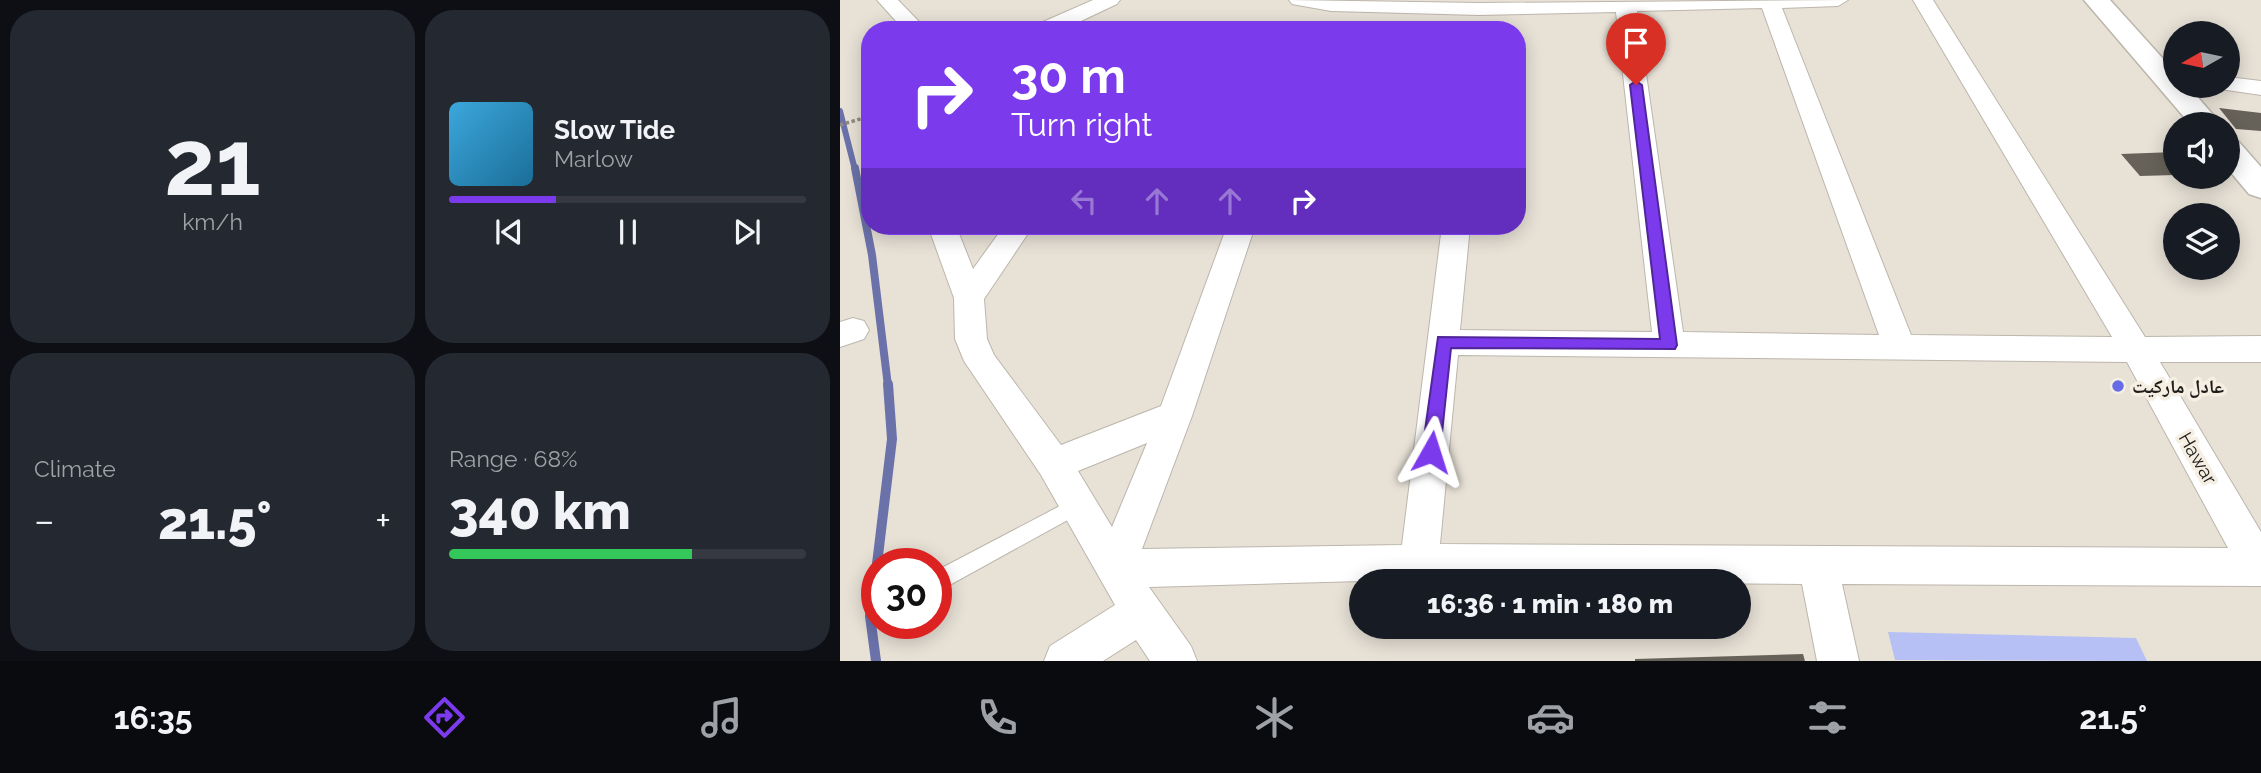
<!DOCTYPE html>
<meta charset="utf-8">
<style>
:root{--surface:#171b24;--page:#242831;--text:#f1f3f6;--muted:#9ea1a6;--line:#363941;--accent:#7c3aed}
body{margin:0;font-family:Raleway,"Noto Naskh Arabic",sans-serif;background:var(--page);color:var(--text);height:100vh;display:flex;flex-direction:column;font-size:26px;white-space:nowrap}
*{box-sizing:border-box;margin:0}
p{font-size:23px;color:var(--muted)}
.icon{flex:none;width:38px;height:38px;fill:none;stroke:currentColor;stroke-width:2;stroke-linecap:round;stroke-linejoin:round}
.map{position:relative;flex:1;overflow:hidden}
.details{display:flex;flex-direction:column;gap:10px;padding:10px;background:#0d0f14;width:840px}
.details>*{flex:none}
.banner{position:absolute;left:21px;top:21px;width:665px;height:214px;border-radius:28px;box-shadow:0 4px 18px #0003;background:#7c3aed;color:#fff;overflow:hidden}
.needle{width:46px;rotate:261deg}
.controls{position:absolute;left:1323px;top:21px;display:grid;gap:14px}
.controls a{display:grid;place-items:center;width:77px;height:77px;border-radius:50%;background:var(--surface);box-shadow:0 4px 18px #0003;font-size:35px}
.speed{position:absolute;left:21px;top:548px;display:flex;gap:14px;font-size:35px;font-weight:700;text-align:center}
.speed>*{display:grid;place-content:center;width:91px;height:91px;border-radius:50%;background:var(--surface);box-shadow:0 4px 18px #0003;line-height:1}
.speed .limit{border:10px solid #d22;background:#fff;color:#111}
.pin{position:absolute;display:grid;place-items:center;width:60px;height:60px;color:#fff;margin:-72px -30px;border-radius:50% 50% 50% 0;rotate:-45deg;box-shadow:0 0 7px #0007}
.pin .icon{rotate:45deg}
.me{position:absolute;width:77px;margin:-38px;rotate:6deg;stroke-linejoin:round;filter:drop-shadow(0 0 5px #0008)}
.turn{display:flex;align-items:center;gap:24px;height:147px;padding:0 35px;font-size:32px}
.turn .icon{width:91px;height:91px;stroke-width:2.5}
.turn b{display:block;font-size:49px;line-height:60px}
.lanes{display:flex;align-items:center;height:66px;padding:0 35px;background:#0003;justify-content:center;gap:35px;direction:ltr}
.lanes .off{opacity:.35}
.big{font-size:52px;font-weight:800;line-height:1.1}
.details .card{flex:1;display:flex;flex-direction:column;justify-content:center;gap:10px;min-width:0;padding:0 24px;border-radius:28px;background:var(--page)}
.details .dial{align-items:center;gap:0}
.dial b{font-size:91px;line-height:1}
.song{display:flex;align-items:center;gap:21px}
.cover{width:84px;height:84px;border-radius:10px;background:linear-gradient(135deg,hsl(200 70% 55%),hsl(200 70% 35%))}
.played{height:7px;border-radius:4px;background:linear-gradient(90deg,var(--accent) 30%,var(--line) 30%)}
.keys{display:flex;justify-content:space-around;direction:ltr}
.heat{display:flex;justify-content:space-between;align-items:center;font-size:38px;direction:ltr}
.charge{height:10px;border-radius:5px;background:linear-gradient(90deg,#34c759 68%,var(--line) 0)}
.details .tiles{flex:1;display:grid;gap:10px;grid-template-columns:repeat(2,1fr)}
.trip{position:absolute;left:509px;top:569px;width:402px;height:70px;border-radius:35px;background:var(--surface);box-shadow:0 4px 18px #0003;font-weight:800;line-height:70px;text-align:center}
.dock{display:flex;height:112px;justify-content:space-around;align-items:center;background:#090b0e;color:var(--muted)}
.dock .icon{width:49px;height:49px}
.dock .selected{color:var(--accent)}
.dock b{font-size:32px;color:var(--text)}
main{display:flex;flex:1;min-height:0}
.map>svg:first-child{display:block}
</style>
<main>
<section class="details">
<div class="tiles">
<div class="card dial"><b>21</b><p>km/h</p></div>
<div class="card">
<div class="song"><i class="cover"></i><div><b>Slow Tide</b><p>Marlow</p></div></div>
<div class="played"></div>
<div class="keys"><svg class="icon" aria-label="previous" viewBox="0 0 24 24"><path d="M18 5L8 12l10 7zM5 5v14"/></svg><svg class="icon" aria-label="pause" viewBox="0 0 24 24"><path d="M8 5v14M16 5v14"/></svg><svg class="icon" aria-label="next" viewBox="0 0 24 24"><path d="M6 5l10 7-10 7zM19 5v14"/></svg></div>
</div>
<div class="card"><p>Climate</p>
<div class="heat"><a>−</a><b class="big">21.5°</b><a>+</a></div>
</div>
<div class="card"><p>Range · 68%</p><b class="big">340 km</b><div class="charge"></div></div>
</div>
</section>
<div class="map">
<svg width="1421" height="661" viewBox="0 0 1421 661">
<rect width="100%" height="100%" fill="#e7e1d6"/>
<!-- green -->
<path fill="#b7c0f4" d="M1048 632 1296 638 1307 661 1055 660Z"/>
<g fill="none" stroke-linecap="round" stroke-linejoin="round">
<!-- stream-far2 -->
<path stroke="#6b72aa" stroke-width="6" d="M0 111 15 170"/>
<!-- stream-far1 -->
<path stroke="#6b72aa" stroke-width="8" d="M15 168 32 255 48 386"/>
<!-- stream -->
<g stroke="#6b72aa" stroke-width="10">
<path d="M37 564 52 439 48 384"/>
<path d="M36 661 30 616 37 564"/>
</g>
</g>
<!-- building -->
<g fill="#676259">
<path d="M1379 108 1421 113V131L1396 129Z"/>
<path d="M1335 152V175L1300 176 1281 154Z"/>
<path d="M963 654 965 661H795V659Z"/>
</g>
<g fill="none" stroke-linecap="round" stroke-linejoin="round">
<defs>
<path id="lane" d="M237 497 244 499 246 505 244 511 106 587 96 589V571Z"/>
<g id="street">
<path d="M37 0H58L87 30H64Z"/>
<path d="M253 0H280L277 4 222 30H193L196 25Z"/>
<path d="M449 0 639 3 1008 0 998 6 942 8 1071 335 1272 337 1073 0H1093L1305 337 1421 336V362H1320L1421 532V586L1002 584 1019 661H977L962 584 522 581 309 587 351 646 357 661H310L296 640 263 661H204L210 646 275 605 201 475 124 361 115 339 114 298 88 226H116L133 269 164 226H193L144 299 147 339 154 355 221 445 321 406 387 226H415L352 416 302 549 562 545 602 226H630L620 330 812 332 776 12 639 15 491 11 452 4ZM922 8 1039 335 843 332 797 11ZM618 355 1287 362 1388 548 600 544ZM307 443 272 527 238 471Z"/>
<path d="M1388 77 1421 81V95L1380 89 1378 86H1388Z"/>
<path d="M13 318 24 321 29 330 24 339 0 347V322Z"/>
</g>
<g id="secondary">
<path d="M1244 0H1270L1335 72V86H1348L1381 124H1350Z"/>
<path d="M1388 139 1399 142 1421 167V198L1409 194 1388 169Z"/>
</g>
</defs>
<!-- lane casing -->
<use href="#lane" stroke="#bcb6ac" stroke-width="2"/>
<!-- street casing -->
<use href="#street" stroke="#bcb6ac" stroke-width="2"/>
<!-- secondary casing -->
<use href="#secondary" stroke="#bcb6ac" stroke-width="3"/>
<!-- path -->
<path stroke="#908c84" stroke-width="3.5" stroke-dasharray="3.5 2.5" stroke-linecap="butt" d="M0 125 30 116"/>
<!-- lane -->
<use href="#lane" fill="#fff" fill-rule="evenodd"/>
<!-- street -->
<use href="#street" fill="#fff" fill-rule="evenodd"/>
<!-- secondary -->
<use href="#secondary" fill="#fff" fill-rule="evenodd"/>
</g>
<!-- route -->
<path fill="#7c3aed" stroke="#51269a" stroke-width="2" d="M796 81 802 85 837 345 835 349 611 348 600 452 597 458H585L582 452 598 337 820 339 790 85Z"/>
<!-- markers -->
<circle fill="#656ce5" stroke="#f5eee3" stroke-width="2.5" cx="1278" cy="386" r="7"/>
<g text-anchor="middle" stroke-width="7" stroke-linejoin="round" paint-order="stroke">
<!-- poi labels -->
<g font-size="19" font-weight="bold" fill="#1e1c18" stroke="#f5eee3" text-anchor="start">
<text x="1292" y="393">عادل ماركيت</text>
</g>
<!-- street labels -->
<g font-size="19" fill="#1e1c18" stroke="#f5eee3">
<text transform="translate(1358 458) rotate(60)" y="7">Hawar</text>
</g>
</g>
</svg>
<div class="controls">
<a><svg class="needle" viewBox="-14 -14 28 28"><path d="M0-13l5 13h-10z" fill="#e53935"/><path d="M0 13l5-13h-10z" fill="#9ea1a6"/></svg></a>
<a><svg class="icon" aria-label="sound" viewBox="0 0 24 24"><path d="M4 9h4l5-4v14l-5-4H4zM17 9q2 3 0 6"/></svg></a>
<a><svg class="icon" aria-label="layers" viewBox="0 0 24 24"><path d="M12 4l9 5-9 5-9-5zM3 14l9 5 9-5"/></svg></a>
</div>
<div class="speed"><div class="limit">30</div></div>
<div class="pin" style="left:796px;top:85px;background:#d93025"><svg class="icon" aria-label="arrive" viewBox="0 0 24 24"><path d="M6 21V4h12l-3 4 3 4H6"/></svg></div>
<svg class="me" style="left:591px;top:452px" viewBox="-20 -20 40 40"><path d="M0-17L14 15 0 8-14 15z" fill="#7c3aed" stroke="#fff" stroke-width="4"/></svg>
<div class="trip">16:36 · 1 min · 180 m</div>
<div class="banner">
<div class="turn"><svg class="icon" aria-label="right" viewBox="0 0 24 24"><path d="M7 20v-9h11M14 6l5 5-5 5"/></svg><div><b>30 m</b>Turn right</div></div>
<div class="lanes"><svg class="icon off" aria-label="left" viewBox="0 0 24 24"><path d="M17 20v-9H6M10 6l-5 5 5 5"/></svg><svg class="icon off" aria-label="ahead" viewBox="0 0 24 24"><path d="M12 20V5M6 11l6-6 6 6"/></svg><svg class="icon off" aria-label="ahead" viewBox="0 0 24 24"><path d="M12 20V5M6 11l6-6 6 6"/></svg><svg class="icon" aria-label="right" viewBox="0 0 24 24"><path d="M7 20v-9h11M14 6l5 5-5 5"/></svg></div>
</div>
</div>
</main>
<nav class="dock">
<b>16:35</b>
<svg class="icon selected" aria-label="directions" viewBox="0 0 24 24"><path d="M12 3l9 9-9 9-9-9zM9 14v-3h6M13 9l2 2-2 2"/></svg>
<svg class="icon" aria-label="music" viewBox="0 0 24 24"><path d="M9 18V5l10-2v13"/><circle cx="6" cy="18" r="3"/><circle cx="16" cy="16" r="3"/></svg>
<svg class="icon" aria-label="phone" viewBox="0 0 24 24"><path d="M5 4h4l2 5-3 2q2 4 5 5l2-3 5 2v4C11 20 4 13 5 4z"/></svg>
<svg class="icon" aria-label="climate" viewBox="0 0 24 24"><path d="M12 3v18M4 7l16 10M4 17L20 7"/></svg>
<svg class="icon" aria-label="car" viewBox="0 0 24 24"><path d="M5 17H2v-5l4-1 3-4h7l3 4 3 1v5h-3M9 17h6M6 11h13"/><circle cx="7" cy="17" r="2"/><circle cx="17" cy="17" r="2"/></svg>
<svg class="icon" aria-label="filters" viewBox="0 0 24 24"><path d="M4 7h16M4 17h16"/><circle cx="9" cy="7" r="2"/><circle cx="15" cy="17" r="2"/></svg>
<b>21.5°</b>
</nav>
